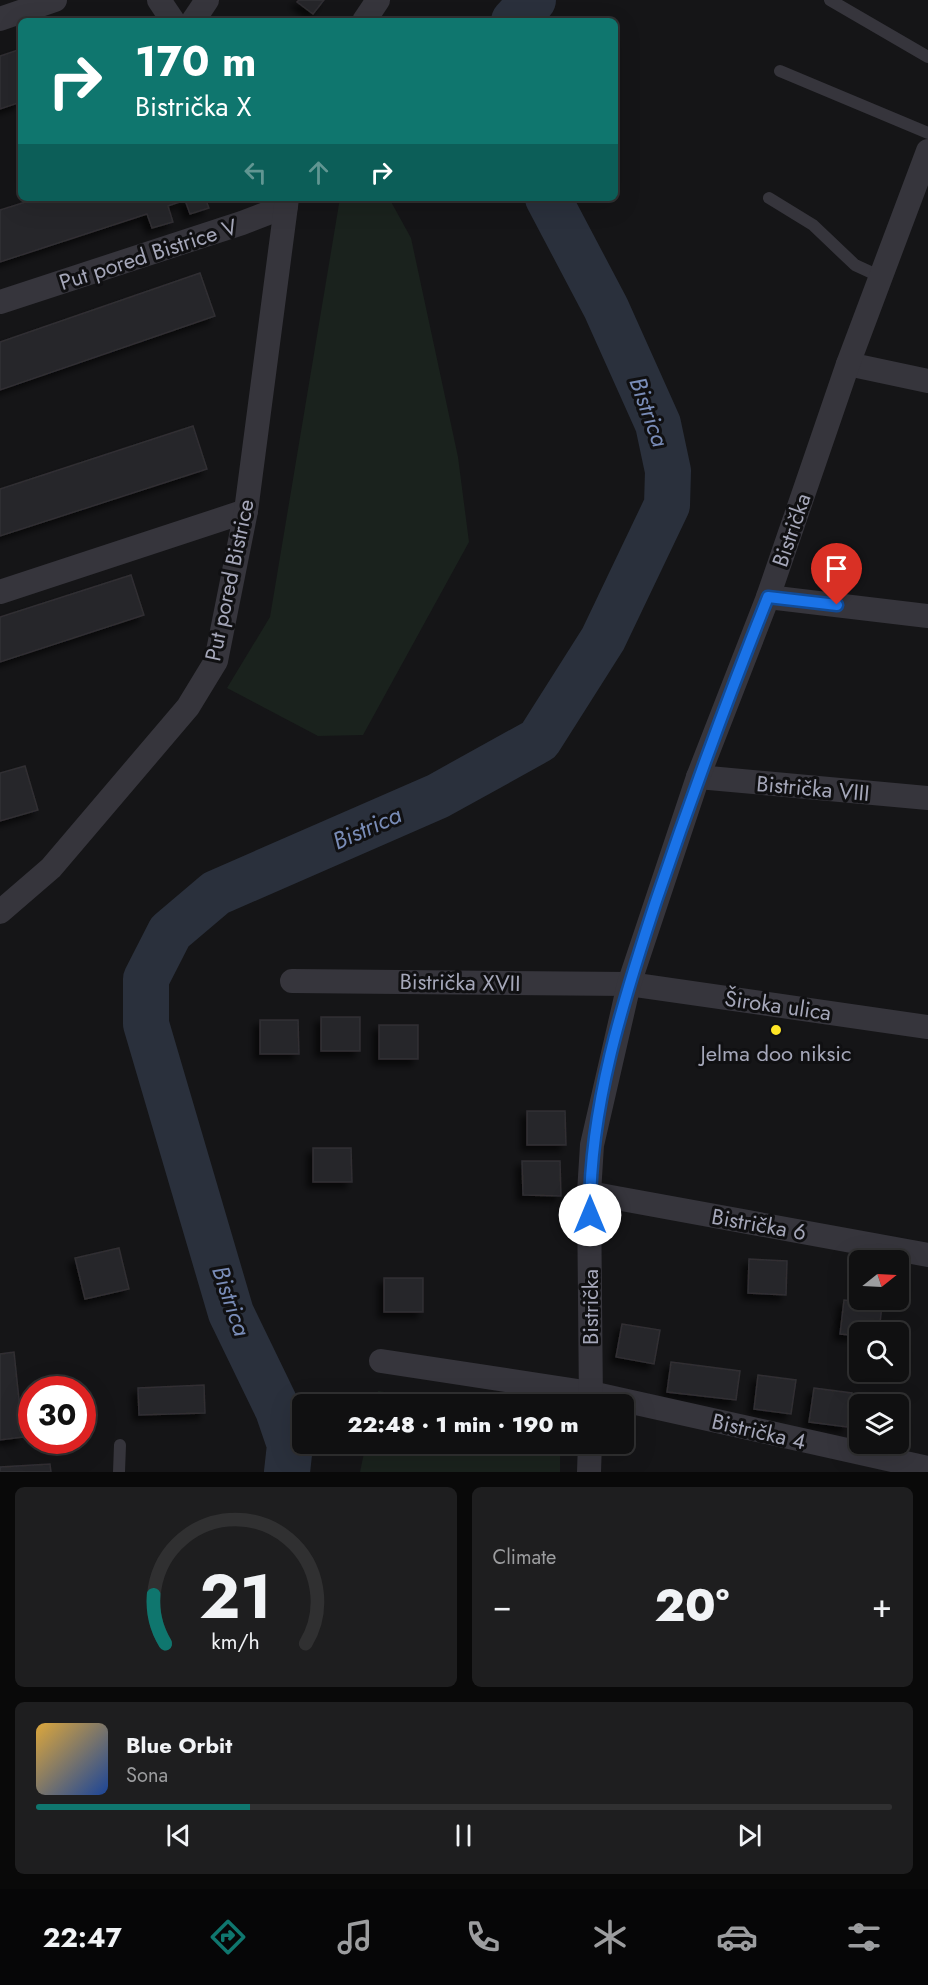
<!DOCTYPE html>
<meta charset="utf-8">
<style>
:root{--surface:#101011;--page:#1e1e1f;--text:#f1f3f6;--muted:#9c9d9f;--line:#303031;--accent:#0f766e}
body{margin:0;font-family:Jost,sans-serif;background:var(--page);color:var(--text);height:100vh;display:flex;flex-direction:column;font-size:22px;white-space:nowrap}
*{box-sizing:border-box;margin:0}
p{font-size:20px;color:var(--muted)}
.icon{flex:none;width:33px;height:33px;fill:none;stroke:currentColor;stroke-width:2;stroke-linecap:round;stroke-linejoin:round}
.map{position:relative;height:1472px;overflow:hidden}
.details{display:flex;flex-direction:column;gap:15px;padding:15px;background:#090909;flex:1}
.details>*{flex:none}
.guide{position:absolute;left:18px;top:18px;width:600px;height:183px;border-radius:9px;box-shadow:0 6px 24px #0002,0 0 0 2px var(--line);background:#0f766e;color:#fff;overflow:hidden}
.needle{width:39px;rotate:72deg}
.tools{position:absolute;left:849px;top:1250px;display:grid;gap:12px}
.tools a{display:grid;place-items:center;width:60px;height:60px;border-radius:9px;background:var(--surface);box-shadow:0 6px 24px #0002,0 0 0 2px var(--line);font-size:30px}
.speed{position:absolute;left:18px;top:1376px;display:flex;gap:12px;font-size:30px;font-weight:700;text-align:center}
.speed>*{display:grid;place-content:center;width:78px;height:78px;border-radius:50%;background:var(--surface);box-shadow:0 6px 24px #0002,0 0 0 2px var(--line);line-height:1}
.speed .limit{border:9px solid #d22;background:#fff;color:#111}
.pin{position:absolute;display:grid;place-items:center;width:51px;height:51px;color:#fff;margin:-62px -26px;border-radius:50% 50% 50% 0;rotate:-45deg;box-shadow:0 0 6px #0007}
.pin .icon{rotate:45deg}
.me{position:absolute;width:66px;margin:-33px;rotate:0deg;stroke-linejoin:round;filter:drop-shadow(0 0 4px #0008)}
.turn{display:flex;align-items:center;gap:21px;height:126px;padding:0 18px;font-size:27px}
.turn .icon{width:78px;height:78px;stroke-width:2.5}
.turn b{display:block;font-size:42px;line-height:51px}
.lanes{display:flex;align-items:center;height:57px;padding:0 18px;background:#0003;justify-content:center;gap:30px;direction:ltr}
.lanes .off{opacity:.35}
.big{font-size:45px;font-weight:800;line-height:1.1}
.details .widget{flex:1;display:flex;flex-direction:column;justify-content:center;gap:9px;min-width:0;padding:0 21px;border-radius:9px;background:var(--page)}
.details .dial{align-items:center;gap:0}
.dial svg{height:156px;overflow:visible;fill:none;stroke:var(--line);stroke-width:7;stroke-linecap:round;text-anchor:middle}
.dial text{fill:var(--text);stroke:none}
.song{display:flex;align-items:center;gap:18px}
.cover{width:72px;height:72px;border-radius:9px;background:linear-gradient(135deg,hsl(40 70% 55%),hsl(220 70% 35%))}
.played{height:6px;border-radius:3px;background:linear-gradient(90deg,var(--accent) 25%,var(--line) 25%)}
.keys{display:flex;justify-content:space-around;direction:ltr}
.heat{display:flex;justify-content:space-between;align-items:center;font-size:33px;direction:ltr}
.details .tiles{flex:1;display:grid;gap:15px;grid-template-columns:1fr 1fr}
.widget:last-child{grid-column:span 2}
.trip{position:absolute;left:292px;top:1394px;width:342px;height:60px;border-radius:9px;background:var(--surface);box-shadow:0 6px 24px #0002,0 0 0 2px var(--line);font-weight:800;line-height:60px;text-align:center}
.menu{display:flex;height:96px;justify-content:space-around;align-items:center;background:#060607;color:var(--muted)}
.menu .icon{width:42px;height:42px}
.menu .current{color:var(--accent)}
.menu b{font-size:27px;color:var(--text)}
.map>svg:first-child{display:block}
</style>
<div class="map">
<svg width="928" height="1472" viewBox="0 0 928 1472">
<defs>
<filter id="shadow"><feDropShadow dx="-5.5" dy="5.5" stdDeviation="3" flood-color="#0009"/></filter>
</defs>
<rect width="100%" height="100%" fill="#151517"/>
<!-- green -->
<g fill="#1a221d">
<path d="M340 198H389L411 238 458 457 469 542 363 735 318 736 227 688 270 617Z"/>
<path d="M378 1391 460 1404H375Z"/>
<path d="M366 1443H560V1472H360Z"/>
</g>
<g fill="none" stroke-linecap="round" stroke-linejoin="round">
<!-- river -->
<g stroke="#2a303c" stroke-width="46">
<path d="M514 21 533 0"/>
<path d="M287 1472 290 1445 278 1410 231 1313 146 1024V979L170 932 216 893 438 796 539 740 603 639 667 505 668 471 658 424 606 308 548 198"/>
</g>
</g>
<!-- building -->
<g fill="#28282b" stroke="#302f33" stroke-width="1.5" filter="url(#shadow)">
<path d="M299 0H324L313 14 297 2Z"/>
<path d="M21 49V102L0 109V56Z"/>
<path d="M38 198H205L209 208 190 214 185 200 168 206 173 222 152 228 147 214 0 262V210Z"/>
<path d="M200 273 215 316 0 390V342Z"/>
<path d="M193 426 207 469 0 536V489Z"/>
<path d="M131 575 144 615 0 662V617Z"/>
<path d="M25 766 38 810 0 821V773Z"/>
<rect x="321" y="1017" width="39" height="34"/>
<path d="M260 1020H298L299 1054H260Z"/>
<rect x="379" y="1025" width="39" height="34"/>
<path d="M527 1111H565L566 1145H527Z"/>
<path d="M313 1148H351L352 1182H313Z"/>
<path d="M522 1161H560L561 1196 523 1195Z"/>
<path d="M119 1248 129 1289 85 1299 75 1258Z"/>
<path d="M749 1259 787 1261 786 1295 748 1293Z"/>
<rect x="384" y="1278" width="39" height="34"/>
<path d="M844 1300 882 1305 879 1332H860V1336L840 1334Z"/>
<path d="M622 1324 660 1330 654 1364 616 1357Z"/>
<path d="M14 1352 23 1437 0 1440V1354Z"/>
<path d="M671 1362 740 1371 736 1400 667 1392Z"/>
<path d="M758 1375 796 1380 791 1414 754 1409Z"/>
<path d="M204 1385 205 1413 139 1415 138 1388Z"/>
<path d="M814 1388 852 1393 847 1427 809 1422Z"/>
<path d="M50 1464 51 1472H0V1467Z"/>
</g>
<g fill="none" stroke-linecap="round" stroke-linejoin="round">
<!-- lane -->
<g stroke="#36353c" stroke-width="12">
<path d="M830 0 928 57"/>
<path d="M780 71 928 133"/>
<path d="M769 198 813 225 855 265 881 277"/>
<path d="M119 1472 120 1445"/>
</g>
<!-- street -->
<g stroke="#36353c" stroke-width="24">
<path d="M159 0 173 21"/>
<path d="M0 19 55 0"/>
<path d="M193 21 207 0"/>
<path d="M364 21 378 0"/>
<path d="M0 302 242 223 286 206 287 198"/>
<path d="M848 364 928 381"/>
<path d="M0 592 246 511"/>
<path d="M768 597 928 616"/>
<path d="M698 777 928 798"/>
<path d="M0 912 51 868 188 707 216 661 246 511 286 206"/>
<path d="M292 981 629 984 928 1027"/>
<path d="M589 1193 928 1255"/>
<path d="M381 1361 591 1393 928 1468"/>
<path d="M591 1404 589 1193 592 1145 629 984 698 777 768 597 848 364 928 151"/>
<path d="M589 1472 590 1443"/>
</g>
</g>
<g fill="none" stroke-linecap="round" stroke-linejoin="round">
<defs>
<path id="route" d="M590 1215C589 1108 623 1001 656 901 691 798 728 697 768 597L837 605"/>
</defs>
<!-- route casing -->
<use href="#route" stroke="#114b97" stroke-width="15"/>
<!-- route -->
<use href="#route" stroke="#1a73e8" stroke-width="10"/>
</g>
<!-- markers -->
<circle fill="#ffe625" stroke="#101012" stroke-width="2" cx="776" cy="1030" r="6"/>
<g text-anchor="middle" stroke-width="6" stroke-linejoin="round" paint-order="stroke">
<!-- street labels -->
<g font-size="22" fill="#a5a7b9" stroke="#101012">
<text transform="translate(148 254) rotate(-18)" y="8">Put pored Bistrice V</text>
<text transform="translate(791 530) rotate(-71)" y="8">Bistrička</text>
<text transform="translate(229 580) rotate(-78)" y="8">Put pored Bistrice</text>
<text transform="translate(813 788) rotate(5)" y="8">Bistrička VIII</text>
<text transform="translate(460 982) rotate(1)" y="8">Bistrička XVII</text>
<text transform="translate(778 1005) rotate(8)" y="8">Široka ulica</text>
<text transform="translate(759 1224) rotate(10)" y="8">Bistrička 6</text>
<text transform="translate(590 1307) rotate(-90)" y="8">Bistrička</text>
<text transform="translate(759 1431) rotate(13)" y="8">Bistrička 4</text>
</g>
<!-- poi labels -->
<g font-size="22" fill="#a5a7b9" stroke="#101012">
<text x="776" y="1061">Jelma doo niksic</text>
</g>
<!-- water labels -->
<g font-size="24" font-style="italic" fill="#798cb7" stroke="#101012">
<text transform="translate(649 412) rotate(70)" y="8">Bistrica</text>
<text transform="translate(367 828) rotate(-24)" y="8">Bistrica</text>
<text transform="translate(231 1301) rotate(71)" y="8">Bistrica</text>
</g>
</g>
</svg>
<div class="tools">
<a><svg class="needle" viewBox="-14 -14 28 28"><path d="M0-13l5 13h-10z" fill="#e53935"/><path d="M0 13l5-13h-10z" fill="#9c9d9f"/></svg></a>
<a><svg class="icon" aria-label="search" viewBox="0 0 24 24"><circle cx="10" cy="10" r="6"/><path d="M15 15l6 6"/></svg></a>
<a><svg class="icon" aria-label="layers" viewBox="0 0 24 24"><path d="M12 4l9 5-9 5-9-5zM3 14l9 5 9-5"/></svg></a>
</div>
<div class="speed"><div class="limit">30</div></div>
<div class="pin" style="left:837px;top:605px;background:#d93025"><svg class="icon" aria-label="arrive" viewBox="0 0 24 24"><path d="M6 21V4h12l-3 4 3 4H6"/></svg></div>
<svg class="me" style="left:590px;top:1215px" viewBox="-20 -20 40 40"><circle r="19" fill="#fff"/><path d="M0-13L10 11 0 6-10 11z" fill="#1a73e8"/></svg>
<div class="trip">22:48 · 1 min · 190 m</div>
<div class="guide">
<div class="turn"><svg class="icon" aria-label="right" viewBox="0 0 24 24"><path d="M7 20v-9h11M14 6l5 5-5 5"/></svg><div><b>170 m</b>Bistrička X</div></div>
<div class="lanes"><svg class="icon off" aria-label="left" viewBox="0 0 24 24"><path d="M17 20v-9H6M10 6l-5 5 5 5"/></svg><svg class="icon off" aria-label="ahead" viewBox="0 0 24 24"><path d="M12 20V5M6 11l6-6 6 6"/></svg><svg class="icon" aria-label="right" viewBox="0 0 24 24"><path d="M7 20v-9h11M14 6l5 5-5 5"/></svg></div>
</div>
</div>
<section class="details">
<div class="tiles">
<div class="widget dial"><svg viewBox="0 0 100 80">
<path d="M14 69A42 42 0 1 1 86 69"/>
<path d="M14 69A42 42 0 0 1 8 44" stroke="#0f766e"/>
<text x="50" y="56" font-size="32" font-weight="700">21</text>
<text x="50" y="72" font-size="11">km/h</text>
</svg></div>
<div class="widget"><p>Climate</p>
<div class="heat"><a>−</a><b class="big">20°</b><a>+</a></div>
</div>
<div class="widget">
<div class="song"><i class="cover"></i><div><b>Blue Orbit</b><p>Sona</p></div></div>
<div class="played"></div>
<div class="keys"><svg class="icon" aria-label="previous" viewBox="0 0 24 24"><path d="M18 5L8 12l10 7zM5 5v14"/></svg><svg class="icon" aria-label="pause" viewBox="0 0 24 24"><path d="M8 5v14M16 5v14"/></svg><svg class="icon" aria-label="next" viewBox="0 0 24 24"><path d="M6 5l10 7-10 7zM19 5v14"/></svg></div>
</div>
</div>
</section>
<nav class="menu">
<b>22:47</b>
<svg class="icon current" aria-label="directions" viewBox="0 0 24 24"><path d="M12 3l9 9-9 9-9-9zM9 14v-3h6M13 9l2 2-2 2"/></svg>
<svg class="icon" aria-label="music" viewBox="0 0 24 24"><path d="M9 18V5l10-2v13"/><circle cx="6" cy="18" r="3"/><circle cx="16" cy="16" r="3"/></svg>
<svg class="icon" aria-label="phone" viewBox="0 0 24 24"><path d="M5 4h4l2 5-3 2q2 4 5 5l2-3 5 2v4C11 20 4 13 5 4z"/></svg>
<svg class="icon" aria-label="climate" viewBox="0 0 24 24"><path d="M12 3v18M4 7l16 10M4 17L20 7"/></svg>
<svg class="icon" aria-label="car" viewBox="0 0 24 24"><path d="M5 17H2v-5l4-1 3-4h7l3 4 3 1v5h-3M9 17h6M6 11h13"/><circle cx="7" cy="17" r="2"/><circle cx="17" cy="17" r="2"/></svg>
<svg class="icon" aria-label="filters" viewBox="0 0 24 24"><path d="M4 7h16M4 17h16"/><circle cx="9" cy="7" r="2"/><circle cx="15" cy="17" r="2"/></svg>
</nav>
